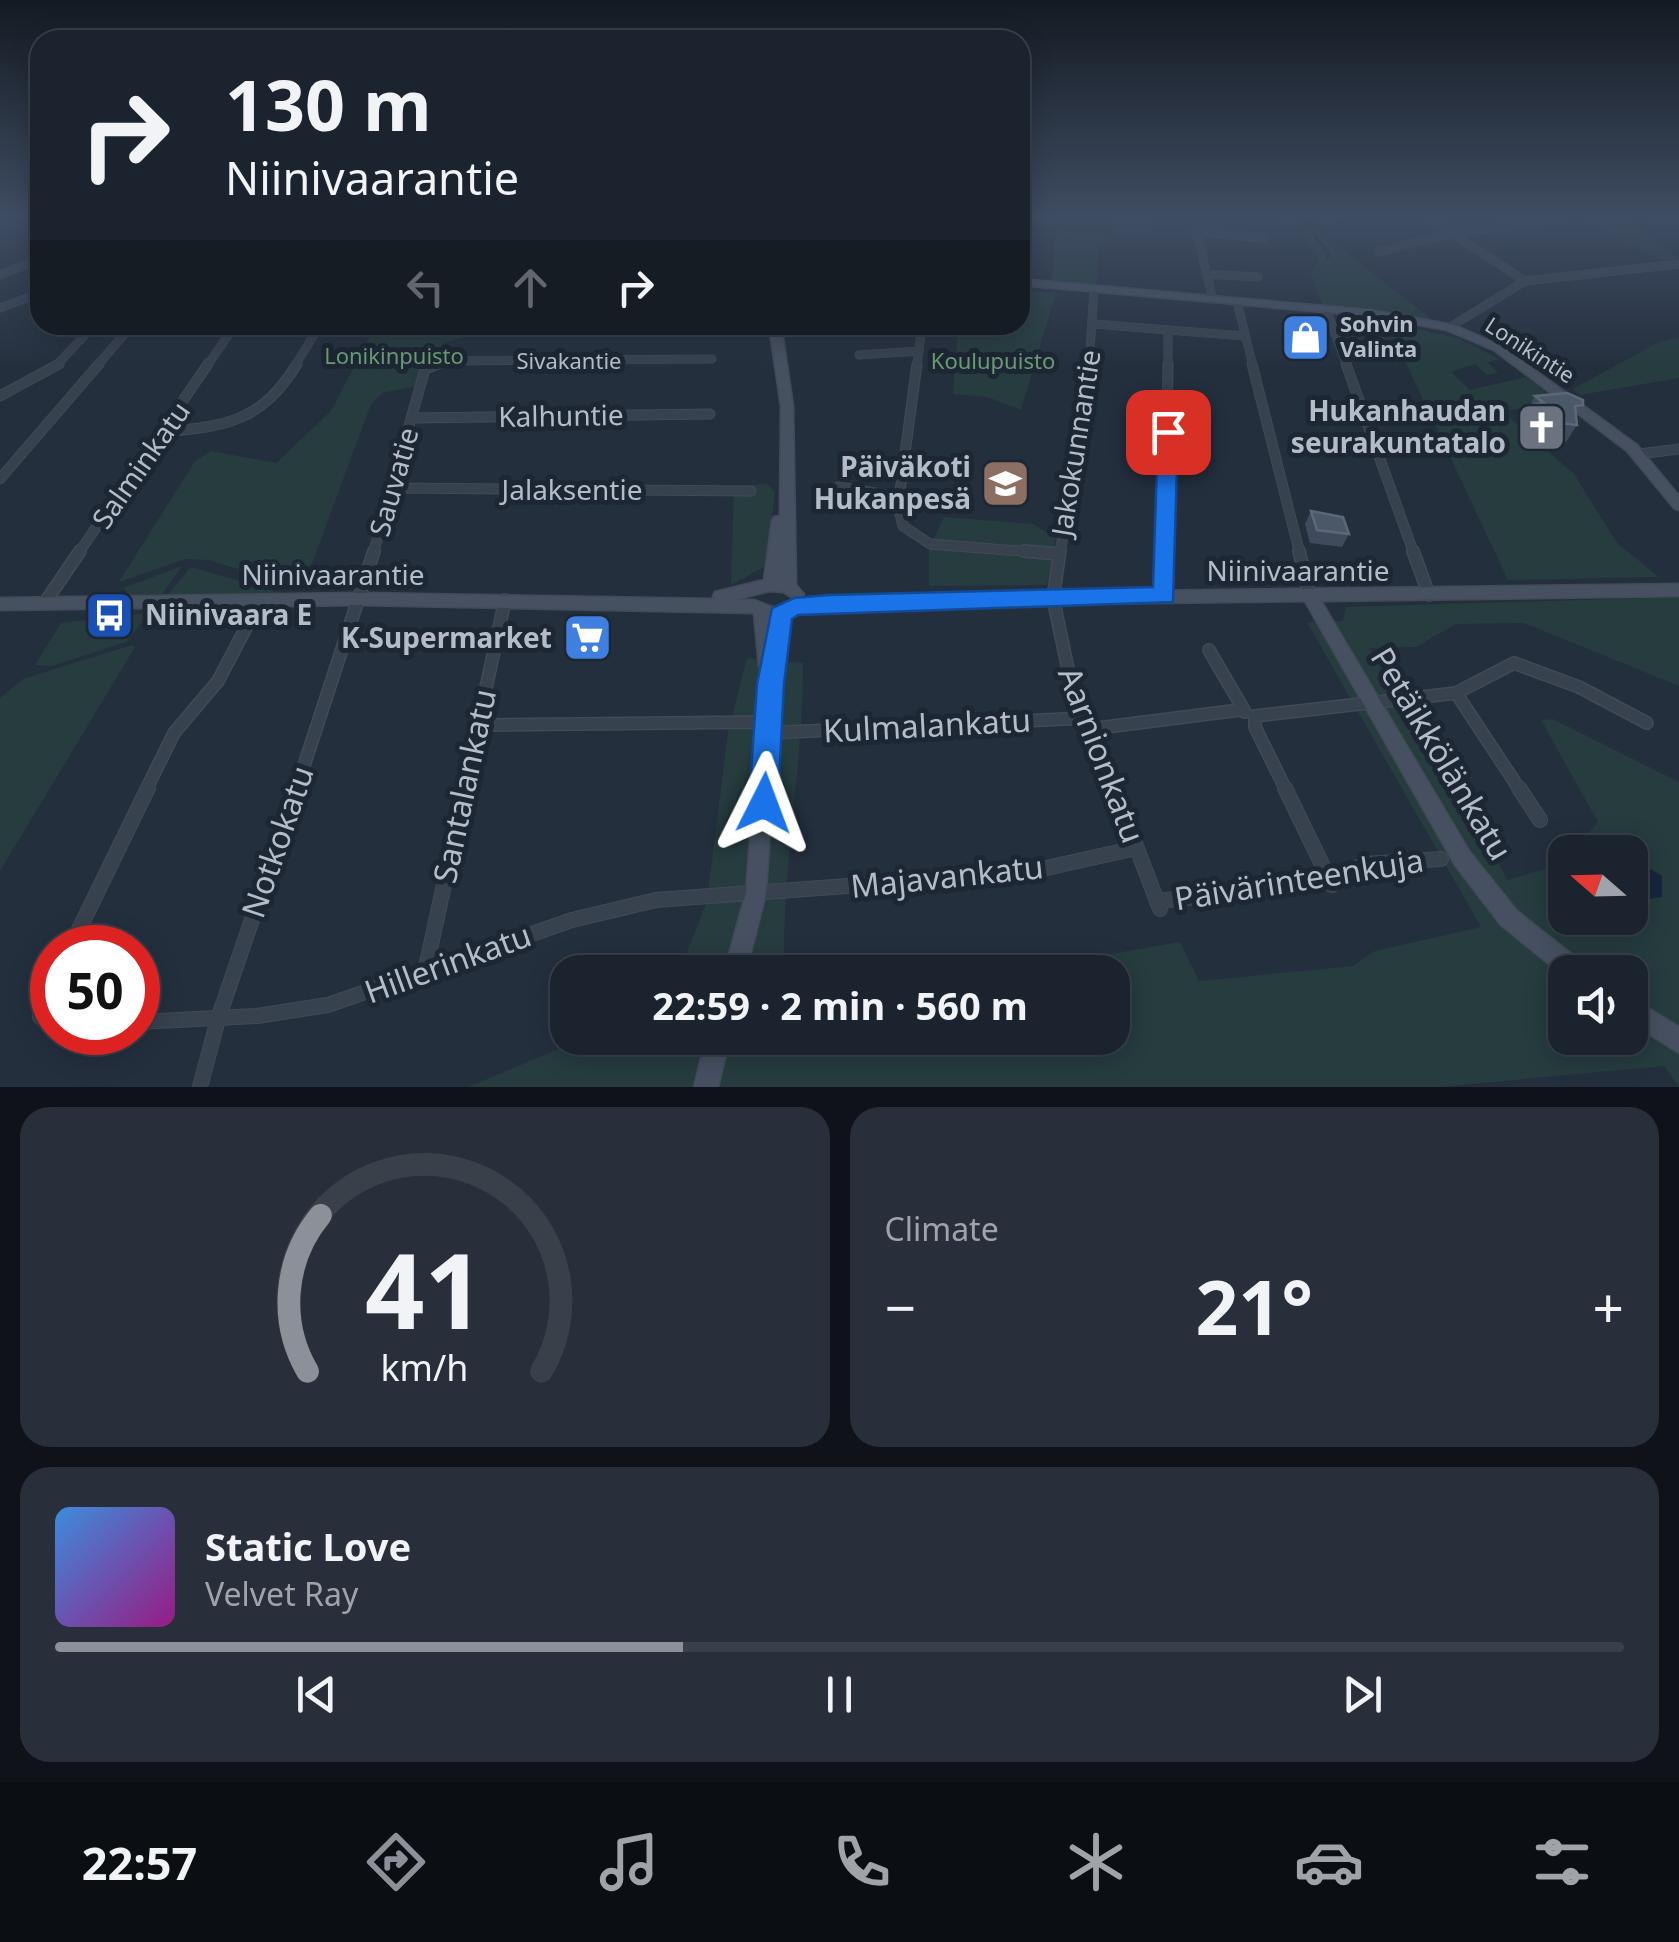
<!DOCTYPE html>
<meta charset="utf-8">
<style>
:root{--surface:#1b232e;--page:#282f3a;--text:#f1f3f6;--muted:#a0a4aa;--line:#39404a;--accent:#8c9099}
body{margin:0;font-family:"Noto Sans",sans-serif;background:var(--page);color:var(--text);height:100vh;display:flex;flex-direction:column;font-size:38px;white-space:nowrap}
*{box-sizing:border-box;margin:0}
p{font-size:32px;color:var(--muted)}
.icon{flex:none;width:55px;height:55px;fill:none;stroke:currentColor;stroke-width:2;stroke-linecap:round;stroke-linejoin:round}
.map{position:relative;height:1087px;overflow:hidden}
.drawer{display:flex;flex-direction:column;gap:20px;padding:20px;background:#0f1319;flex:1}
.drawer>*{flex:none}
.guide{position:absolute;left:30px;top:30px;width:1000px;height:305px;border-radius:30px;box-shadow:0 5px 25px #0003,0 0 0 2px var(--line);background:#1b232e;color:var(--text);overflow:hidden}
.needle{width:65px;rotate:290deg}
.buttons{position:absolute;left:1548px;top:835px;display:grid;gap:20px}
.buttons a{display:grid;place-items:center;width:100px;height:100px;border-radius:20px;background:var(--surface);box-shadow:0 5px 25px #0003,0 0 0 2px var(--line);font-size:50px}
.speed{position:absolute;left:30px;top:925px;display:flex;gap:20px;font-size:50px;font-weight:700;text-align:center}
.speed>*{display:grid;place-content:center;width:130px;height:130px;border-radius:50%;background:var(--surface);box-shadow:0 5px 25px #0003,0 0 0 2px var(--line);line-height:1}
.speed .limit{border:15px solid #d22;background:#fff;color:#111}
.pin{position:absolute;display:grid;place-items:center;width:85px;height:85px;color:#fff;margin:-42px;border-radius:20px;box-shadow:0 5px 15px #0006}
.me{position:absolute;width:110px;margin:-55px;rotate:3deg;stroke-linejoin:round;filter:drop-shadow(0 0 8px #0008)}
.turn{display:flex;align-items:center;gap:35px;height:210px;padding:0 30px;font-size:45px}
.turn .icon{width:130px;height:130px;stroke-width:2.5}
.turn b{display:block;font-size:70px;line-height:85px}
.lanes{display:flex;align-items:center;height:95px;padding:0 30px;background:#0003;justify-content:center;gap:50px;direction:ltr}
.lanes .off{opacity:.35}
.big{font-size:75px;font-weight:700;line-height:1.1}
.drawer .tile{flex:1;display:flex;flex-direction:column;justify-content:center;gap:15px;min-width:0;padding:0 35px;border-radius:30px;background:var(--page)}
.drawer .dial{align-items:center;gap:0}
.dial svg{height:260px;overflow:visible;fill:none;stroke:var(--line);stroke-width:7;stroke-linecap:round;text-anchor:middle}
.dial text{fill:var(--text);stroke:none}
.song{display:flex;align-items:center;gap:30px}
.cover{width:120px;height:120px;border-radius:15px;background:linear-gradient(135deg,hsl(210 70% 55%),hsl(310 70% 35%))}
.played{height:10px;border-radius:5px;background:linear-gradient(90deg,var(--accent) 40%,var(--line) 40%)}
.keys{display:flex;justify-content:space-around;direction:ltr}
.heat{display:flex;justify-content:space-between;align-items:center;font-size:55px;direction:ltr}
.drawer .tiles{flex:1;display:grid;gap:20px;grid-template-columns:1fr 1fr}
.tile:last-child{grid-column:span 2}
.trip{position:absolute;left:550px;top:955px;width:580px;height:100px;border-radius:30px;background:var(--surface);box-shadow:0 5px 25px #0003,0 0 0 2px var(--line);font-weight:700;line-height:100px;text-align:center}
.tabs{display:flex;height:160px;justify-content:space-around;align-items:center;background:#0b0e12;color:var(--muted)}
.tabs .icon{width:70px;height:70px}
.tabs .on{color:var(--accent)}
.tabs b{font-size:45px;color:var(--text)}
.map>svg:first-child{display:block}
</style>
<div class="map">
<svg width="1679" height="1087" viewBox="0 0 1679 1087">
<rect width="100%" height="100%" fill="#242f3e"/>
<!-- green -->
<g fill="#263c3f" fill-rule="evenodd">
<path d="M1113 216H1193L1195 220 1150 217 1152 238 1112 235 1098 246 1097 285 1051 282 1057 231 1112 235Z"/>
<path d="M1254 216H1299L1434 321 1322 305 1311 274 1318 260 1299 226Z"/>
<path d="M1575 216H1628L1678 259H1659Z"/>
<path d="M1020 290 1056 293 1021 410 987 397 953 394 958 325H1020Z"/>
<path d="M1387 323 1457 338 1499 359 1487 362 1498 373 1487 375 1475 364 1451 372 1470 390 1526 377 1560 403 1502 411 1574 474 1617 543 1659 577 1508 580Z"/>
<path d="M376 325H612L480 333 442 343 441 359 431 363 417 386 382 393 371 404 303 588 208 560 185 559 119 582 195 461 211 451 276 463 331 411Z"/>
<path d="M1679 338V378L1580 395 1573 389 1659 342Z"/>
<path d="M768 484 775 492 766 566 731 585 734 486Z"/>
<path d="M944 517 1033 524 1056 538 1047 585 929 586V549Z"/>
<path d="M182 566 162 594 124 595 127 590 121 589Z"/>
<path d="M191 567 291 596 169 594Z"/>
<path d="M1679 597V686L1524 623 1456 624 1416 647 1369 648 1508 880 1565 863V918H1630L1642 864 1630 867V852H1573L1598 822 1541 720 1553 719 1679 782V1087L1664 1066 1439 1087H468L585 1038H1112V972H897L1111 954 1180 942 1199 981 1353 966 1375 951 1481 927 1307 622 1343 621 1346 607ZM1565 972H1630V1038H1565Z"/>
<path d="M149 613 126 642 52 666 35 665 61 623Z"/>
<path d="M132 645 135 647 0 871V698L23 679Z"/>
<path d="M747 658 803 663C803 767 782 868 784 972H679L707 901 728 732Z"/>
</g>
<!-- water -->
<path fill="#17263c" d="M1642 864 1662 876V897L1631 902 1630 867Z"/>
<g fill="none" stroke-linecap="round" stroke-linejoin="round">
<!-- stream -->
<g stroke="#17263c" stroke-width="2.5">
<path d="M1294 216 1302 221"/>
<path d="M1305 223 1329 254 1327 259"/>
</g>
<defs>
<g id="street-far3">
<path d="M1426 216 1525 281"/>
<path d="M1327 218 1337 216"/>
<path d="M1655 219 1679 220"/>
<path d="M1196 230 1213 300"/>
<path d="M1196 232 1265 238"/>
<path d="M1379 252 1452 233 1561 221"/>
<path d="M1206 274 1258 277"/>
<path d="M0 275 40 259"/>
<path d="M1237 302 1253 366"/>
<path d="M0 308 40 293"/>
<path d="M1326 309 1347 366"/>
<path d="M1095 324 1168 330V366"/>
<path d="M1450 327 1525 281 1679 264"/>
<path d="M1168 330 1244 336"/>
<path d="M859 355 919 351"/>
<path d="M56 366 94 325"/>
<path d="M97 366 132 325"/>
<path d="M207 366 235 325"/>
<path d="M295 366 320 325"/>
<path d="M432 366 445 361 712 359"/>
<path d="M917 366 922 325"/>
<path d="M1089 366 1094 289"/>
</g>
<g id="street-far2">
<path d="M917 364 898 506 903 526 930 544 1056 554"/>
<path d="M1252 364 1300 554"/>
<path d="M1346 364 1414 554"/>
<path d="M0 396 59 364"/>
<path d="M413 418 710 414"/>
<path d="M163 432C227 426 261 422 297 364"/>
<path d="M1639 454 1679 449"/>
<path d="M0 479 99 364"/>
<path d="M838 487 900 497"/>
<path d="M392 488 751 491"/>
<path d="M78 554 208 364"/>
<path d="M373 554 425 369 438 364"/>
<path d="M1060 554 1089 364"/>
<path d="M1165 554 1168 364"/>
</g>
<g id="street-far1">
<path d="M1024 551 1058 554"/>
<path d="M1060 551 1053 598 1068 669 1114 790"/>
<path d="M1299 551 1310 596"/>
<path d="M1413 551 1429 595"/>
<path d="M1165 596 1166 551"/>
<path d="M44 604 80 551"/>
<path d="M1209 650 1245 712"/>
<path d="M1456 693 1520 790"/>
<path d="M1255 716 1456 693 1514 663 1579 687 1647 723"/>
<path d="M1255 716V727L1286 790"/>
<path d="M479 725 768 722"/>
<path d="M1090 729 1240 710"/>
<path d="M767 733 1086 718"/>
<path d="M146 790 174 733 218 681 260 601"/>
<path d="M296 790 374 551"/>
<path d="M464 790 505 600"/>
</g>
<g id="street">
<path d="M1114 788 1160 909"/>
<path d="M1285 788 1332 885"/>
<path d="M1519 788 1540 820"/>
<path d="M1157 901 1309 885 1366 864 1441 859"/>
<path d="M70 948 148 788"/>
<path d="M425 972 465 788"/>
<path d="M52 983 40 1017 52 1023"/>
<path d="M138 1022 257 1016 328 1005 572 920 656 900 1024 873 1136 848"/>
<path d="M200 1087 218 1019 297 788"/>
</g>
<g id="secondary">
<path d="M1020 279 1370 310 1454 325 1502 346 1637 445 1679 496V510L1674 508 1627 451 1494 350 1447 330 1370 316 1020 285Z"/>
<path d="M769 325H781L793 406 796 585 804 594 802 598 796 600 783 592 770 591 733 600H754L775 608 793 601 917 594 1679 584V596L1321 601 1469 851 1517 911 1584 964 1587 972H1565V977L1501 925 1455 865 1305 601 917 606 795 613 789 616 779 684 766 893 746 972H724L746 893 763 671 759 666 754 613 360 605 0 610V598L360 593 715 599 713 596 715 592 764 580 772 521 774 517 780 516 781 406Z"/>
<path d="M1630 997 1679 1027V1053L1630 1022Z"/>
<path d="M706 1038H730L718 1087H694Z"/>
</g>
</defs>
<!-- street-far3 casing -->
<use href="#street-far3" stroke="#414a57" stroke-width="9"/>
<!-- street-far2 casing -->
<use href="#street-far2" stroke="#414a57" stroke-width="11"/>
<!-- street-far1 casing -->
<use href="#street-far1" stroke="#414a57" stroke-width="14"/>
<!-- street casing -->
<use href="#street" stroke="#414a57" stroke-width="16"/>
<!-- secondary casing -->
<use href="#secondary" stroke="#414a57" stroke-width="3"/>
<!-- street-far3 -->
<use href="#street-far3" stroke="#38414e" stroke-width="8"/>
<!-- street-far2 -->
<use href="#street-far2" stroke="#38414e" stroke-width="9"/>
<!-- street-far1 -->
<use href="#street-far1" stroke="#38414e" stroke-width="11"/>
<!-- street -->
<use href="#street" stroke="#38414e" stroke-width="14"/>
<!-- secondary -->
<use href="#secondary" fill="#465061" fill-rule="evenodd"/>
</g>
<!-- wall -->
<g fill="#3f4b5c">
<path d="M1307 315 1327 325 1320 341 1303 340 1300 332Z"/>
<path d="M1535 396 1576 416 1577 425 1566 442 1549 440 1526 421 1529 416 1525 413Z"/>
<path d="M1311 511 1349 534 1342 547 1310 543 1305 524Z"/>
</g>
<!-- building -->
<g fill="#4b5868" stroke="#5c6777" stroke-width="2.5">
<path d="M1307 315 1323 317 1327 325 1310 324Z"/>
<path d="M1567 393 1583 400V405L1575 406 1577 425 1561 423 1536 404 1544 403 1535 396Z"/>
<path d="M1311 511 1343 517 1349 534 1317 530Z"/>
</g>
<!-- sky -->
<linearGradient id="sky" x2="0" y2="1"><stop stop-color="#141a22"/><stop offset="0.59" stop-color="#3f4d63"/><stop offset="1" stop-color="#3f4d63" stop-opacity="0"/></linearGradient>
<rect width="1679" height="368" fill="url(#sky)"/>
<!-- route -->
<path fill="#1a73e8" stroke="#114b97" stroke-width="2.5" d="M1168 426 1178 432 1173 602 798 615 792 619 784 684 778 803 774 812 764 816 753 812 749 803 757 684 772 608 794 598 828 595 1153 587 1158 432Z"/>
<!-- icons -->
<defs>
<symbol id="shop-square" viewBox="-11 -11 22 22"><rect x="-9" y="-9" width="18" height="18" rx="4" fill="#3f7fe0" stroke="#1d2633"/><path d="M-5-2.5h2.3a2.7 3.5 0 0 1 5.4 0H5L5.5 6h-11ZM-1.5-2.5h3a1.5 2.3 0 0 0-3 0Z" fill="#fff"/></symbol>
<symbol id="church-square" viewBox="-11 -11 22 22"><rect x="-9" y="-9" width="18" height="18" rx="4" fill="#6b7280" stroke="#1d2633"/><path d="M-1.2-6h2.4v3.5h3.3v2.4h-3.3V6h-2.4V-.1h-3.3v-2.4h3.3Z" fill="#fff"/></symbol>
<symbol id="school-square" viewBox="-11 -11 22 22"><rect x="-9" y="-9" width="18" height="18" rx="4" fill="#8d6e63" stroke="#1d2633"/><path d="M0-5L7-2L0 1L-7-2ZM-4 1L0 2.5L4 1V4Q0 6-4 4Z" fill="#fff"/></symbol>
<symbol id="bus-square" viewBox="-11 -11 22 22"><rect x="-9" y="-9" width="18" height="18" rx="4" fill="#1a4fb4" stroke="#1d2633"/><path d="M-5-6H5V4H4V6H2V4H-2V6H-4V4H-5ZM-3.5-4V0h7V-4ZM-3.5 1.2v1.5H-2V1.2ZM2 1.2v1.5H3.5V1.2Z" fill="#fff"/></symbol>
<symbol id="supermarket-square" viewBox="-11 -11 22 22"><rect x="-9" y="-9" width="18" height="18" rx="4" fill="#3f7fe0" stroke="#1d2633"/><path d="M-6-5.5h2.5l.6 2H6L4.5 2H-2.5L-4.4-4H-6ZM-1.5 3.2a1.3 1.3 0 1 0 .1 0ZM3 3.2a1.3 1.3 0 1 0 .1 0Z" fill="#fff"/></symbol>
</defs>
<g fill-rule="evenodd">
<use href="#shop-square" x="1278" y="310" width="55" height="55"/>
<use href="#church-square" x="1514" y="400" width="55" height="55"/>
<use href="#school-square" x="978" y="456" width="55" height="55"/>
<use href="#bus-square" x="82" y="588" width="55" height="55"/>
<use href="#supermarket-square" x="560" y="610" width="55" height="55"/>
</g>
<g text-anchor="middle" stroke-width="10" stroke-linejoin="round" paint-order="stroke">
<!-- far-poi labels -->
<g font-size="22" font-weight="bold" fill="#b4bcc9" stroke="#1d2633" text-anchor="start">
<text x="1340" y="332">Sohvin<tspan x="1340" dy="25">Valinta</tspan></text>
</g>
<!-- far-street labels -->
<g font-size="22" fill="#b4bcc9" stroke="#1d2633">
<text transform="translate(1530 350) rotate(33)" y="8">Lonikintie</text>
<text x="569" y="369">Sivakantie</text>
</g>
<!-- far-park labels -->
<g font-size="22" fill="#6b9a76" stroke="#1d2633">
<text x="394" y="364">Lonikinpuisto</text>
<text x="993" y="369">Koulupuisto</text>
</g>
<!-- poi labels -->
<g font-size="28" font-weight="bold" fill="#b4bcc9" stroke="#1d2633" text-anchor="end">
<text x="1506" y="421">Hukanhaudan<tspan x="1506" dy="32">seurakuntatalo</tspan></text>
<text x="971" y="477">Päiväkoti<tspan x="971" dy="32">Hukanpesä</tspan></text>
<text x="145" y="625" text-anchor="start">Niinivaara E</text>
<text x="552" y="648">K-Supermarket</text>
</g>
<!-- street labels -->
<g font-size="28" fill="#b4bcc9" stroke="#1d2633">
<text transform="translate(561 416) rotate(-1)" y="10">Kalhuntie</text>
<text transform="translate(1076 443) rotate(-81)" y="10">Jakokunnantie</text>
<text transform="translate(141 465) rotate(-55)" y="10">Salminkatu</text>
<text transform="translate(394 482) rotate(-74)" y="10">Sauvatie</text>
<text x="572" y="500">Jalaksentie</text>
<text x="1298" y="581">Niinivaarantie</text>
<text x="333" y="585">Niinivaarantie</text>
</g>
<!-- near-street labels -->
<g font-size="32" fill="#b4bcc9" stroke="#1d2633">
<text transform="translate(927 726) rotate(-3)" y="11">Kulmalankatu</text>
<text transform="translate(1441 754) rotate(59)" y="11">Petäikkölänkatu</text>
<text transform="translate(1101 755) rotate(69)" y="11">Aarnionkatu</text>
<text transform="translate(465 786) rotate(-78)" y="11">Santalankatu</text>
<text transform="translate(278 842) rotate(-71)" y="11">Notkokatu</text>
<text transform="translate(947 877) rotate(-6)" y="11">Majavankatu</text>
<text transform="translate(1299 880) rotate(-9)" y="11">Päivärinteenkuja</text>
<text transform="translate(448 964) rotate(-20)" y="11">Hillerinkatu</text>
</g>
</g>
</svg>
<div class="buttons">
<a><svg class="needle" viewBox="-14 -14 28 28"><path d="M0-13l5 13h-10z" fill="#e53935"/><path d="M0 13l5-13h-10z" fill="#a0a4aa"/></svg></a>
<a><svg class="icon" aria-label="sound" viewBox="0 0 24 24"><path d="M4 9h4l5-4v14l-5-4H4zM17 9q2 3 0 6"/></svg></a>
</div>
<div class="speed"><div class="limit">50</div></div>
<div class="pin" style="left:1168px;top:432px;background:#d93025"><svg class="icon" aria-label="arrive" viewBox="0 0 24 24"><path d="M6 21V4h12l-3 4 3 4H6"/></svg></div>
<svg class="me" style="left:764px;top:803px" viewBox="-20 -20 40 40"><path d="M0-17L14 15 0 8-14 15z" fill="#1a73e8" stroke="#fff" stroke-width="4"/></svg>
<div class="trip">22:59 · 2 min · 560 m</div>
<div class="guide">
<div class="turn"><svg class="icon" aria-label="right" viewBox="0 0 24 24"><path d="M7 20v-9h11M14 6l5 5-5 5"/></svg><div><b>130 m</b>Niinivaarantie</div></div>
<div class="lanes"><svg class="icon off" aria-label="left" viewBox="0 0 24 24"><path d="M17 20v-9H6M10 6l-5 5 5 5"/></svg><svg class="icon off" aria-label="ahead" viewBox="0 0 24 24"><path d="M12 20V5M6 11l6-6 6 6"/></svg><svg class="icon" aria-label="right" viewBox="0 0 24 24"><path d="M7 20v-9h11M14 6l5 5-5 5"/></svg></div>
</div>
</div>
<section class="drawer">
<div class="tiles">
<div class="tile dial"><svg viewBox="0 0 100 80">
<path d="M14 69A42 42 0 1 1 86 69"/>
<path d="M14 69A42 42 0 0 1 18 21" stroke="#8c9099"/>
<text x="50" y="56" font-size="32" font-weight="700">41</text>
<text x="50" y="72" font-size="11">km/h</text>
</svg></div>
<div class="tile"><p>Climate</p>
<div class="heat"><a>−</a><b class="big">21°</b><a>+</a></div>
</div>
<div class="tile">
<div class="song"><i class="cover"></i><div><b>Static Love</b><p>Velvet Ray</p></div></div>
<div class="played"></div>
<div class="keys"><svg class="icon" aria-label="previous" viewBox="0 0 24 24"><path d="M18 5L8 12l10 7zM5 5v14"/></svg><svg class="icon" aria-label="pause" viewBox="0 0 24 24"><path d="M8 5v14M16 5v14"/></svg><svg class="icon" aria-label="next" viewBox="0 0 24 24"><path d="M6 5l10 7-10 7zM19 5v14"/></svg></div>
</div>
</div>
</section>
<nav class="tabs">
<b>22:57</b>
<svg class="icon on" aria-label="directions" viewBox="0 0 24 24"><path d="M12 3l9 9-9 9-9-9zM9 14v-3h6M13 9l2 2-2 2"/></svg>
<svg class="icon" aria-label="music" viewBox="0 0 24 24"><path d="M9 18V5l10-2v13"/><circle cx="6" cy="18" r="3"/><circle cx="16" cy="16" r="3"/></svg>
<svg class="icon" aria-label="phone" viewBox="0 0 24 24"><path d="M5 4h4l2 5-3 2q2 4 5 5l2-3 5 2v4C11 20 4 13 5 4z"/></svg>
<svg class="icon" aria-label="climate" viewBox="0 0 24 24"><path d="M12 3v18M4 7l16 10M4 17L20 7"/></svg>
<svg class="icon" aria-label="car" viewBox="0 0 24 24"><path d="M5 17H2v-5l4-1 3-4h7l3 4 3 1v5h-3M9 17h6M6 11h13"/><circle cx="7" cy="17" r="2"/><circle cx="17" cy="17" r="2"/></svg>
<svg class="icon" aria-label="filters" viewBox="0 0 24 24"><path d="M4 7h16M4 17h16"/><circle cx="9" cy="7" r="2"/><circle cx="15" cy="17" r="2"/></svg>
</nav>
